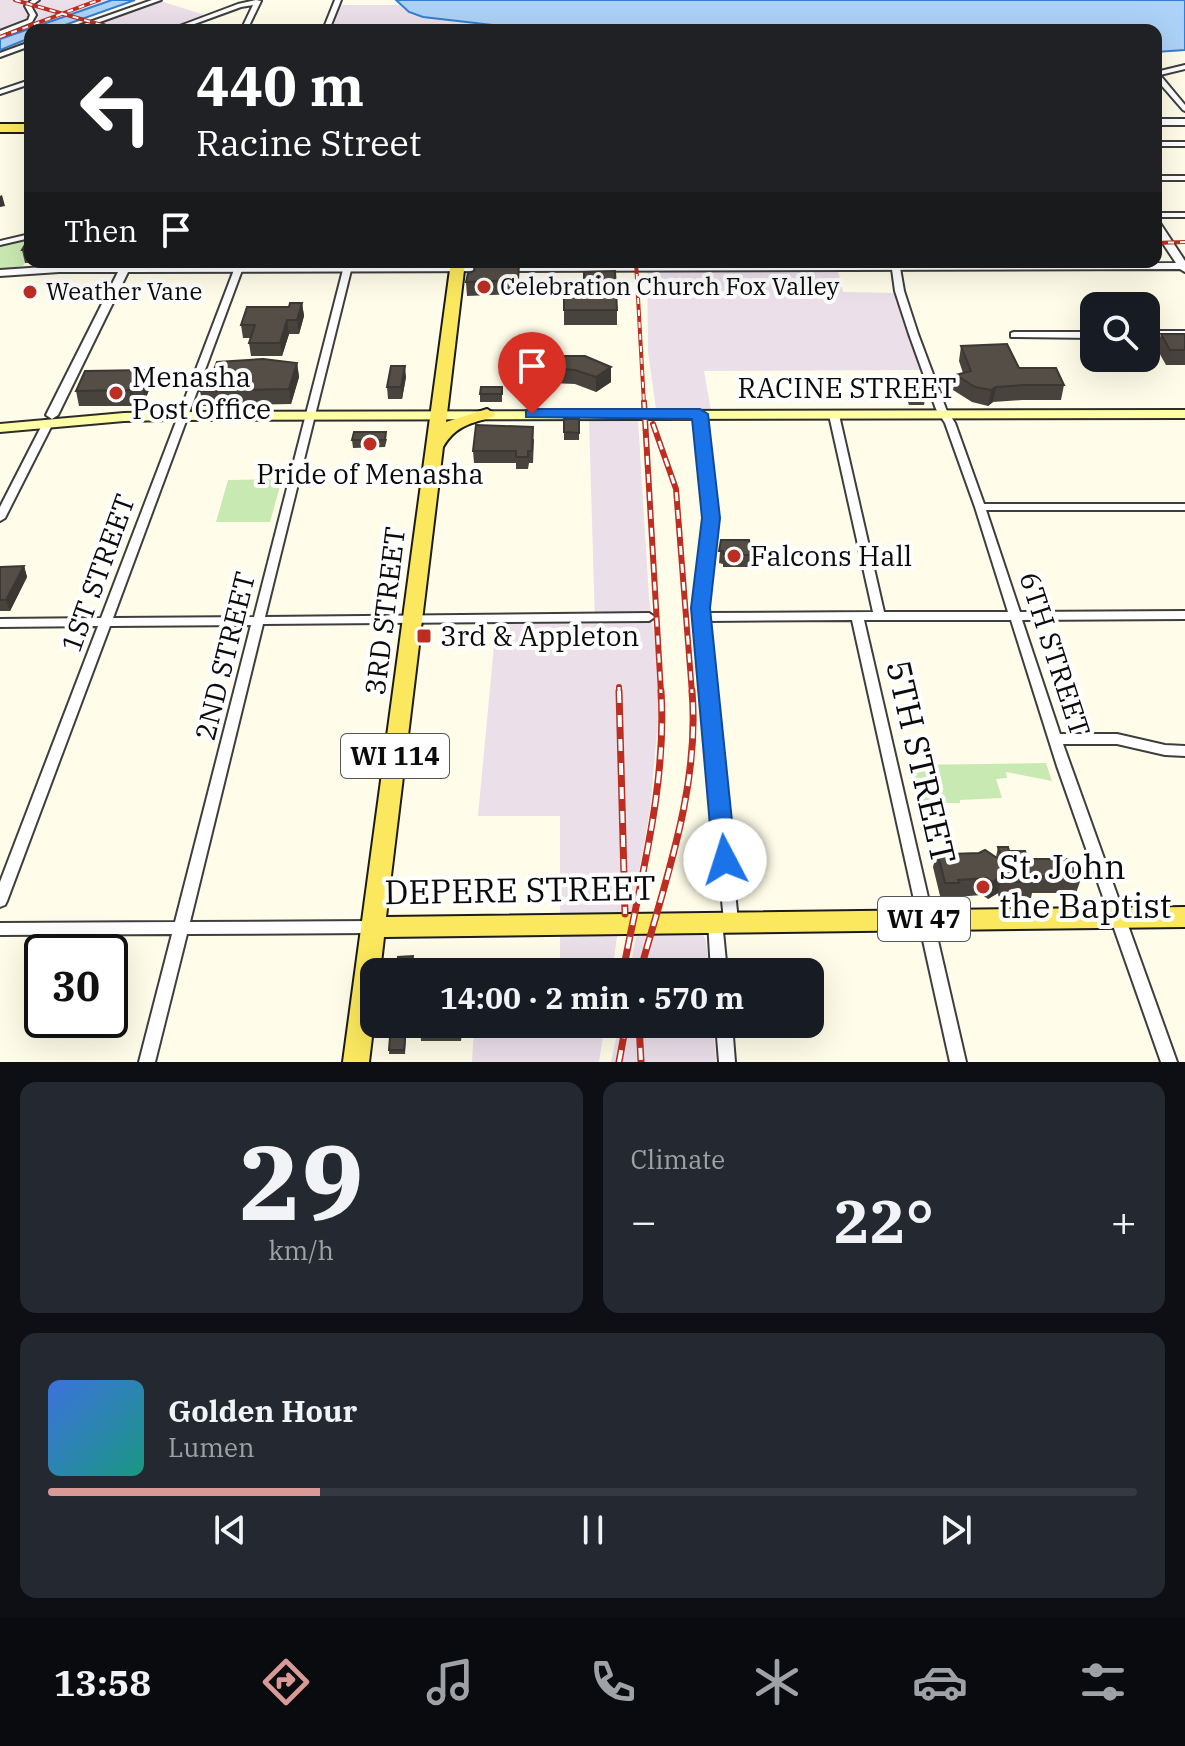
<!DOCTYPE html>
<meta charset="utf-8">
<style>
:root{--surface:#171b24;--page:#242831;--text:#f1f3f6;--muted:#9ea1a6;--line:#363941;--accent:#d99a97}
body{margin:0;font-family:"IBM Plex Serif",serif;background:var(--page);color:var(--text);height:100vh;display:flex;flex-direction:column;font-size:30px;white-space:nowrap}
*{box-sizing:border-box;margin:0}
p{font-size:26px;color:var(--muted)}
.icon{flex:none;width:44px;height:44px;fill:none;stroke:currentColor;stroke-width:2;stroke-linecap:round;stroke-linejoin:round}
.map{position:relative;height:1062px;overflow:hidden}
.drawer{display:flex;flex-direction:column;gap:20px;padding:20px;background:#0d0f14;flex:1}
.drawer>*{flex:none}
.guide{position:absolute;left:24px;top:24px;width:1138px;height:244px;border-radius:16px;box-shadow:0 8px 32px #0002;background:#202124;color:#fff;overflow:hidden}
.tools{position:absolute;left:1080px;top:292px;display:grid;gap:16px}
.tools a{display:grid;place-items:center;width:80px;height:80px;border-radius:16px;background:var(--surface);box-shadow:0 8px 32px #0002;font-size:40px}
.speed{position:absolute;left:24px;top:934px;display:flex;gap:16px;font-size:40px;font-weight:700;text-align:center}
.speed>*{display:grid;place-content:center;width:104px;height:104px;border-radius:50%;background:var(--surface);box-shadow:0 8px 32px #0002;line-height:1}
.speed .limit{border:4px solid #111;border-radius:12px;background:#fff;color:#111}
.pin{position:absolute;display:grid;place-items:center;width:68px;height:68px;color:#fff;margin:-82px -34px;border-radius:50% 50% 50% 0;rotate:-45deg;box-shadow:0 0 8px #0007}
.pin .icon{rotate:45deg}
.me{position:absolute;width:88px;margin:-44px;rotate:355deg;stroke-linejoin:round;filter:drop-shadow(0 0 6px #0008)}
.turn{display:flex;align-items:center;gap:28px;height:168px;padding:0 40px;font-size:36px}
.turn .icon{width:104px;height:104px;stroke-width:2.5}
.turn b{display:block;font-size:56px;line-height:68px}
.then{display:flex;align-items:center;height:76px;padding:0 40px;background:#0003;gap:16px;font-size:30px}
.big{font-size:60px;font-weight:800;line-height:1.1}
.drawer .tile{flex:1;display:flex;flex-direction:column;justify-content:center;gap:12px;min-width:0;padding:0 28px;border-radius:16px;background:var(--page)}
.drawer .dial{align-items:center;gap:0}
.dial b{font-size:104px;line-height:1}
.song{display:flex;align-items:center;gap:24px}
.cover{width:96px;height:96px;border-radius:12px;background:linear-gradient(135deg,hsl(220 70% 55%),hsl(170 70% 35%))}
.played{height:8px;border-radius:4px;background:linear-gradient(90deg,var(--accent) 25%,var(--line) 25%)}
.keys{display:flex;justify-content:space-around;direction:ltr}
.heat{display:flex;justify-content:space-between;align-items:center;font-size:44px;direction:ltr}
.drawer .tiles{flex:1;display:grid;gap:20px;grid-template-columns:1fr 1fr}
.tile:last-child{grid-column:span 2}
.trip{position:absolute;left:360px;top:958px;width:464px;height:80px;border-radius:16px;background:var(--surface);box-shadow:0 8px 32px #0002;font-weight:800;line-height:80px;text-align:center}
.menu{display:flex;height:128px;justify-content:space-around;align-items:center;background:#090b0e;color:var(--muted)}
.menu .icon{width:56px;height:56px}
.menu .current{color:var(--accent)}
.menu b{font-size:36px;color:var(--text)}
.map>svg:first-child{display:block}
</style>
<div class="map">
<svg width="1185" height="1062" viewBox="0 0 1185 1062">
<rect width="100%" height="100%" fill="#fffde9"/>
<!-- industrial -->
<g fill="#ebdfea">
<path d="M0 0H112L0 39Z"/>
<path d="M160 1 208 16 168 30H122L98 23Z"/>
<path d="M338 5H400L409 12 423 17 537 30H330Z"/>
<path d="M647 262H854L856 267H837L843 292 895 293 921 370 704 371 711 410 656 409 648 352Z"/>
<path d="M589 419H638L649 597 658 666V720L650 811 631 916 560 915V816H478L496 624 595 623Z"/>
<path d="M618 930 612 972H560V931Z"/>
<path d="M637 931 702 932 706 941 709 972H629Z"/>
<path d="M559 1024H605L599 1062H472L474 1028 559 1027Z"/>
<path d="M619 1024H713L716 1062H611Z"/>
</g>
<!-- green -->
<g fill="#c9e9b3">
<path d="M28 239 30 254 23 266 0 270V245Z"/>
<path d="M282 479 270 522H216L228 480Z"/>
<path d="M1046 763 1052 781 1006 772 1007 778 996 779 1002 798 960 800V803H917L907 765Z"/>
</g>
<!-- water -->
<g fill="#add2f7" stroke="#347ecf" stroke-width="2">
<path d="M112 0H135L51 30H30V38L0 50V39Z"/>
<path d="M396 0H1185V50L1156 52V30H537L423 17 409 12Z"/>
</g>
<g fill="none" stroke-linecap="round" stroke-linejoin="round">
<defs>
<g id="minor">
<path d="M32 0H39L31 6 36 15 32 22 0 35V31L28 20 30 15 25 6Z"/>
<path d="M152 0H161L97 23 117 30C108 30 97 25 88 26 81 27 75 30 67 30Z"/>
<path d="M256 0 261 1 247 30H241L253 5 241 7 178 30H169L238 4Z"/>
<path d="M335 0H341L329 30H323Z"/>
<path d="M30 42V46L0 57V53Z"/>
<path d="M1185 65V69L1160 75 1185 105V111L1183 110 1156 79V72Z"/>
<path d="M30 80V84L0 94V90Z"/>
<rect x="1156" y="142" width="29" height="4"/>
<rect x="1156" y="176" width="29" height="4"/>
<rect x="1156" y="213" width="29" height="4"/>
<path d="M30 234V238L0 245V241Z"/>
<path d="M237 262H245L113 618 254 617 345 262H353L265 617 649 613 655 617 649 621 263 624 190 922 373 921 378 923 380 927 378 931 373 933 187 934 155 1062H139L172 934 0 935V923L175 922 251 625 110 626 7 901 5 905 0 907V882L98 626 0 627V619L101 618Z"/>
<path d="M891 262H899L904 291 918 334 946 409 955 423 984 504H1185V510H986L1020 612 1185 611V619L1022 620 1060 734H1117L1165 745 1185 746V756L1165 755 1117 744H1063L1177 1062H1161L1057 766 1011 620H864L966 1062H950L852 620 707 621 738 921 736 925 731 927 726 925 724 921 694 608 706 518 695 414 697 412 700 411 705 414 716 518 706 613 873 612 829 415 834 412 839 415 884 612H1008L975 507 945 423 936 409 909 334 895 291Z"/>
<rect x="1146" y="331" width="39" height="6"/>
<path d="M1014 332H1094V338L1011 337V333Z"/>
<path d="M48 420 53 423 5 518 0 521V507L43 423Z"/>
<path d="M715 915 720 917 722 921 727 972H711L708 921 710 917Z"/>
<path d="M716 1024H732L735 1062H719Z"/>
</g>
<g id="tertiary">
<rect x="1156" y="119" width="29" height="6"/>
<path d="M1156 222 1160 223 1185 261V272L1180 269 128 272 58 415 52 419 46 415 118 272H59L0 276V270L59 266H121L123 262H133L132 266 1176 263 1156 233Z"/>
</g>
<path id="secondary" d="M1185 410V418L171 420 124 421 0 432V424L124 413 171 412Z"/>
<g id="primary">
<rect x="0" y="124" width="30" height="8"/>
<path d="M451 262H465L446 422 487 409 495 414 493 417C471 423 455 426 443 447L386 917 1185 907V927L384 937 380 972H374V1021L369 1062H343Z"/>
</g>
</defs>
<!-- minor casing -->
<use href="#minor" stroke="#3e3e3e" stroke-width="4"/>
<!-- tertiary casing -->
<use href="#tertiary" stroke="#3e3e3e" stroke-width="4"/>
<!-- secondary casing -->
<use href="#secondary" stroke="#2d2d2d" stroke-width="4"/>
<!-- primary casing -->
<use href="#primary" stroke="#1c1c1c" stroke-width="4"/>
<!-- minor -->
<use href="#minor" fill="#fff" fill-rule="evenodd"/>
<!-- tertiary -->
<use href="#tertiary" fill="#fff" fill-rule="evenodd"/>
<!-- secondary -->
<use href="#secondary" fill="#feffa4" fill-rule="evenodd"/>
<!-- primary -->
<use href="#primary" fill="#fbe85e" fill-rule="evenodd"/>
<defs>
<g id="rail-far2">
<path d="M15 0 119 30"/>
<path d="M0 37 99 0"/>
<path d="M1156 243 1185 242"/>
<path d="M636 262 644 404"/>
</g>
<g id="rail-far1">
<path d="M644 402 661 693"/>
<path d="M653 424 676 489 692 693"/>
<path d="M619 687V693"/>
</g>
<g id="rail">
<path d="M619 691 625 914"/>
<path d="M623 972C640 880 667 785 661 691"/>
<path d="M640 972C665 881 700 787 692 691"/>
<path d="M639 1024 641 1062"/>
<path d="M619 1062 626 1024"/>
</g>
</defs>
<!-- rail-far2 casing -->
<use href="#rail-far2" stroke="#bc2e22" stroke-width="4"/>
<!-- rail-far1 casing -->
<use href="#rail-far1" stroke="#bc2e22" stroke-width="6"/>
<!-- rail casing -->
<use href="#rail" stroke="#bc2e22" stroke-width="7"/>
<!-- rail-far2 -->
<use href="#rail-far2" stroke="#fff" stroke-width="2" stroke-dasharray="6" stroke-linecap="butt"/>
<!-- rail-far1 -->
<use href="#rail-far1" stroke="#fff" stroke-width="3" stroke-dasharray="9" stroke-linecap="butt"/>
<!-- rail -->
<use href="#rail" stroke="#fff" stroke-width="4" stroke-dasharray="12" stroke-linecap="butt"/>
</g>
<!-- wall -->
<g fill="#48433d">
<path d="M30 227V262H112L25 263 22 250 30 236 28 228Z"/>
<path d="M503 264 519 278 518 294 467 296 466 282Z"/>
<path d="M564 289 617 310V325H564Z"/>
<path d="M302 303 304 316 299 334H289L282 356H251L249 343 250 338H243L241 325Z"/>
<path d="M1161 334H1185V365H1166L1157 349Z"/>
<path d="M961 346 1019 368 1064 385 1061 400H1022L993 402 988 406 972 402 953 390 956 375 963 373 959 361Z"/>
<path d="M297 363 299 377 291 404 203 406 200 391 211 377Z"/>
<path d="M611 367V382L596 392 575 384 550 383V368Z"/>
<path d="M147 370 151 385 145 400H135L133 406H79L76 391Z"/>
<path d="M406 377 402 399H388L387 387Z"/>
<path d="M905 382 916 388 925 398 924 405H909L904 390Z"/>
<path d="M502 387V402H480V394Z"/>
<rect x="564" y="419" width="15" height="21"/>
<path d="M387 439 385 447 353 448 352 440Z"/>
<path d="M534 439 533 463H529L528 469H516V463H474L473 451Z"/>
<path d="M721 540 751 555 750 567H723V564L719 563Z"/>
<path d="M24 566 27 577 10 611H0V567Z"/>
<path d="M998 847 1028 859 1082 876 1076 893H1032L1031 898 999 899 998 893 988 899 982 895 955 897V900H941L933 867 937 850 950 854 996 857Z"/>
<path d="M391 1024H407L405 1054H389Z"/>
<path d="M420 1024H463L461 1041H421Z"/>
</g>
<!-- shaded-wall -->
<g fill="#3b3732">
<path d="M2 195 5 206 0 207V196Z"/>
<path d="M302 303 304 316 299 334 297 320Z"/>
<path d="M287 320 289 334 282 356 280 343Z"/>
<path d="M297 363 299 377 291 404 289 389Z"/>
<path d="M405 366 406 377 402 399 401 387Z"/>
<path d="M611 367V382L596 392V377Z"/>
<path d="M147 370 151 385 145 400 142 385Z"/>
<path d="M131 385 135 400 133 406 129 390Z"/>
<path d="M996 387 993 402 988 406 991 390Z"/>
<path d="M24 566 27 577 10 611 6 600Z"/>
<path d="M1002 876 998 893 988 899 992 882Z"/>
</g>
<!-- building -->
<g fill="#544e47" stroke="#3b3732" stroke-width="2">
<path d="M30 236V250H22Z"/>
<path d="M475 262H503V264H519L518 280 466 282 468 273 474 271Z"/>
<path d="M615 271 617 310H564V289L584 288V272Z"/>
<path d="M290 303H302L297 320H287L280 343H249L255 325H241L247 307H289Z"/>
<path d="M1161 334H1185V350H1170Z"/>
<path d="M1007 344 1019 368H1056L1064 385H1025L996 387 991 390 975 387 956 375 971 371 961 346Z"/>
<path d="M550 356H585L611 367 596 377 575 370 550 368Z"/>
<path d="M263 359 297 363 289 389 200 391 204 377H211L217 362Z"/>
<path d="M391 366H405L401 387H387Z"/>
<path d="M147 370 142 385H131L129 390 76 391 85 371Z"/>
<path d="M905 382H914L916 388H922L925 398H910Z"/>
<path d="M481 387H502V394H480Z"/>
<path d="M564 419H579V433L564 432Z"/>
<path d="M476 425 533 427 532 451H528V457H516V451H473Z"/>
<path d="M354 432H386L385 440H352Z"/>
<path d="M721 540H749L751 555H724L723 551H719Z"/>
<path d="M24 566 6 600H0V567Z"/>
<path d="M946 847 950 854 979 853 985 850 1003 862 998 847H1008L1009 851H1025L1028 859H1076L1082 876H1034L1035 881 1014 882H1004L1002 876 992 882 987 878 958 880 959 883H945L937 850Z"/>
<path d="M413 956 411 972H397L398 957Z"/>
<path d="M425 961H465L464 972H424Z"/>
<path d="M391 1024H406L404 1050H389Z"/>
<path d="M420 1024H460V1028L419 1029Z"/>
</g>
<!-- route -->
<path fill="#1a73e8" stroke="#114b97" stroke-width="2" d="M532 409H700L708 414 720 518 710 608 736 860 733 867 725 869 716 867 713 860 691 608 702 518 692 419 526 417V410Z"/>
<!-- markers -->
<g fill="#bc2e22" stroke="#fff" stroke-width="3">
<circle cx="484" cy="287" r="8"/>
<circle cx="30" cy="292" r="8"/>
<circle cx="116" cy="393" r="8"/>
<circle cx="370" cy="444" r="8"/>
<circle cx="734" cy="556" r="8"/>
<rect x="416" y="628" width="16" height="16" rx="4"/>
<circle cx="983" cy="887" r="8"/>
</g>
<g text-anchor="middle" stroke-width="8" stroke-linejoin="round" paint-order="stroke">
<!-- far-poi labels -->
<g font-size="24" fill="#0b0b0b" stroke="#fff" text-anchor="start">
<text x="500" y="295">Celebration Church Fox Valley</text>
<text x="46" y="300">Weather Vane</text>
</g>
<!-- shield labels -->
<g fill="#fff" stroke="#545454" stroke-width="2">
<rect x="341" y="734" width="108" height="44" rx="6"/>
<rect x="878" y="897" width="92" height="44" rx="6"/>
</g>
<g font-size="26" font-weight="bold" fill="#0b0b0b">
<text x="395" y="765">WI 114</text>
<text x="924" y="928">WI 47</text>
</g>
<!-- poi labels -->
<g font-size="28" fill="#0b0b0b" stroke="#fff" text-anchor="start">
<text x="132" y="387">Menasha<tspan x="132" dy="32">Post Office</tspan></text>
<text x="370" y="484" text-anchor="middle">Pride of Menasha</text>
<text x="750" y="566">Falcons Hall</text>
<text x="440" y="646">3rd &amp; Appleton</text>
</g>
<!-- street labels -->
<g font-size="28" fill="#0b0b0b" stroke="#fff">
<text x="847" y="398">RACINE STREET</text>
<text transform="translate(98 573) rotate(-70)" y="10">1ST STREET</text>
<text transform="translate(385 611) rotate(-83)" y="10">3RD STREET</text>
<text transform="translate(1055 654) rotate(72)" y="10">6TH STREET</text>
<text transform="translate(225 656) rotate(-76)" y="10">2ND STREET</text>
</g>
<!-- near-street labels -->
<g font-size="34" fill="#0b0b0b" stroke="#fff">
<text transform="translate(921 762) rotate(77)" y="12">5TH STREET</text>
<text transform="translate(520 890) rotate(-1)" y="12">DEPERE STREET</text>
</g>
<!-- near-poi labels -->
<g font-size="34" fill="#0b0b0b" stroke="#fff" text-anchor="start">
<text x="999" y="879">St. John<tspan x="999" dy="39">the Baptist</tspan></text>
</g>
</g>
</svg>
<div class="tools">
<a><svg class="icon" aria-label="search" viewBox="0 0 24 24"><circle cx="10" cy="10" r="6"/><path d="M15 15l6 6"/></svg></a>
</div>
<div class="speed"><div class="limit">30</div></div>
<div class="pin" style="left:532px;top:414px;background:#d93025"><svg class="icon" aria-label="arrive" viewBox="0 0 24 24"><path d="M6 21V4h12l-3 4 3 4H6"/></svg></div>
<svg class="me" style="left:725px;top:860px" viewBox="-20 -20 40 40"><circle r="19" fill="#fff"/><path d="M0-13L10 11 0 6-10 11z" fill="#1a73e8"/></svg>
<div class="trip">14:00 · 2 min · 570 m</div>
<div class="guide">
<div class="turn"><svg class="icon" aria-label="left" viewBox="0 0 24 24"><path d="M17 20v-9H6M10 6l-5 5 5 5"/></svg><div><b>440 m</b>Racine Street</div></div>
<div class="then">Then<svg class="icon" aria-label="arrive" viewBox="0 0 24 24"><path d="M6 21V4h12l-3 4 3 4H6"/></svg></div>
</div>
</div>
<section class="drawer">
<div class="tiles">
<div class="tile dial"><b>29</b><p>km/h</p></div>
<div class="tile"><p>Climate</p>
<div class="heat"><a>−</a><b class="big">22°</b><a>+</a></div>
</div>
<div class="tile">
<div class="song"><i class="cover"></i><div><b>Golden Hour</b><p>Lumen</p></div></div>
<div class="played"></div>
<div class="keys"><svg class="icon" aria-label="previous" viewBox="0 0 24 24"><path d="M18 5L8 12l10 7zM5 5v14"/></svg><svg class="icon" aria-label="pause" viewBox="0 0 24 24"><path d="M8 5v14M16 5v14"/></svg><svg class="icon" aria-label="next" viewBox="0 0 24 24"><path d="M6 5l10 7-10 7zM19 5v14"/></svg></div>
</div>
</div>
</section>
<nav class="menu">
<b>13:58</b>
<svg class="icon current" aria-label="directions" viewBox="0 0 24 24"><path d="M12 3l9 9-9 9-9-9zM9 14v-3h6M13 9l2 2-2 2"/></svg>
<svg class="icon" aria-label="music" viewBox="0 0 24 24"><path d="M9 18V5l10-2v13"/><circle cx="6" cy="18" r="3"/><circle cx="16" cy="16" r="3"/></svg>
<svg class="icon" aria-label="phone" viewBox="0 0 24 24"><path d="M5 4h4l2 5-3 2q2 4 5 5l2-3 5 2v4C11 20 4 13 5 4z"/></svg>
<svg class="icon" aria-label="climate" viewBox="0 0 24 24"><path d="M12 3v18M4 7l16 10M4 17L20 7"/></svg>
<svg class="icon" aria-label="car" viewBox="0 0 24 24"><path d="M5 17H2v-5l4-1 3-4h7l3 4 3 1v5h-3M9 17h6M6 11h13"/><circle cx="7" cy="17" r="2"/><circle cx="17" cy="17" r="2"/></svg>
<svg class="icon" aria-label="filters" viewBox="0 0 24 24"><path d="M4 7h16M4 17h16"/><circle cx="9" cy="7" r="2"/><circle cx="15" cy="17" r="2"/></svg>
</nav>
